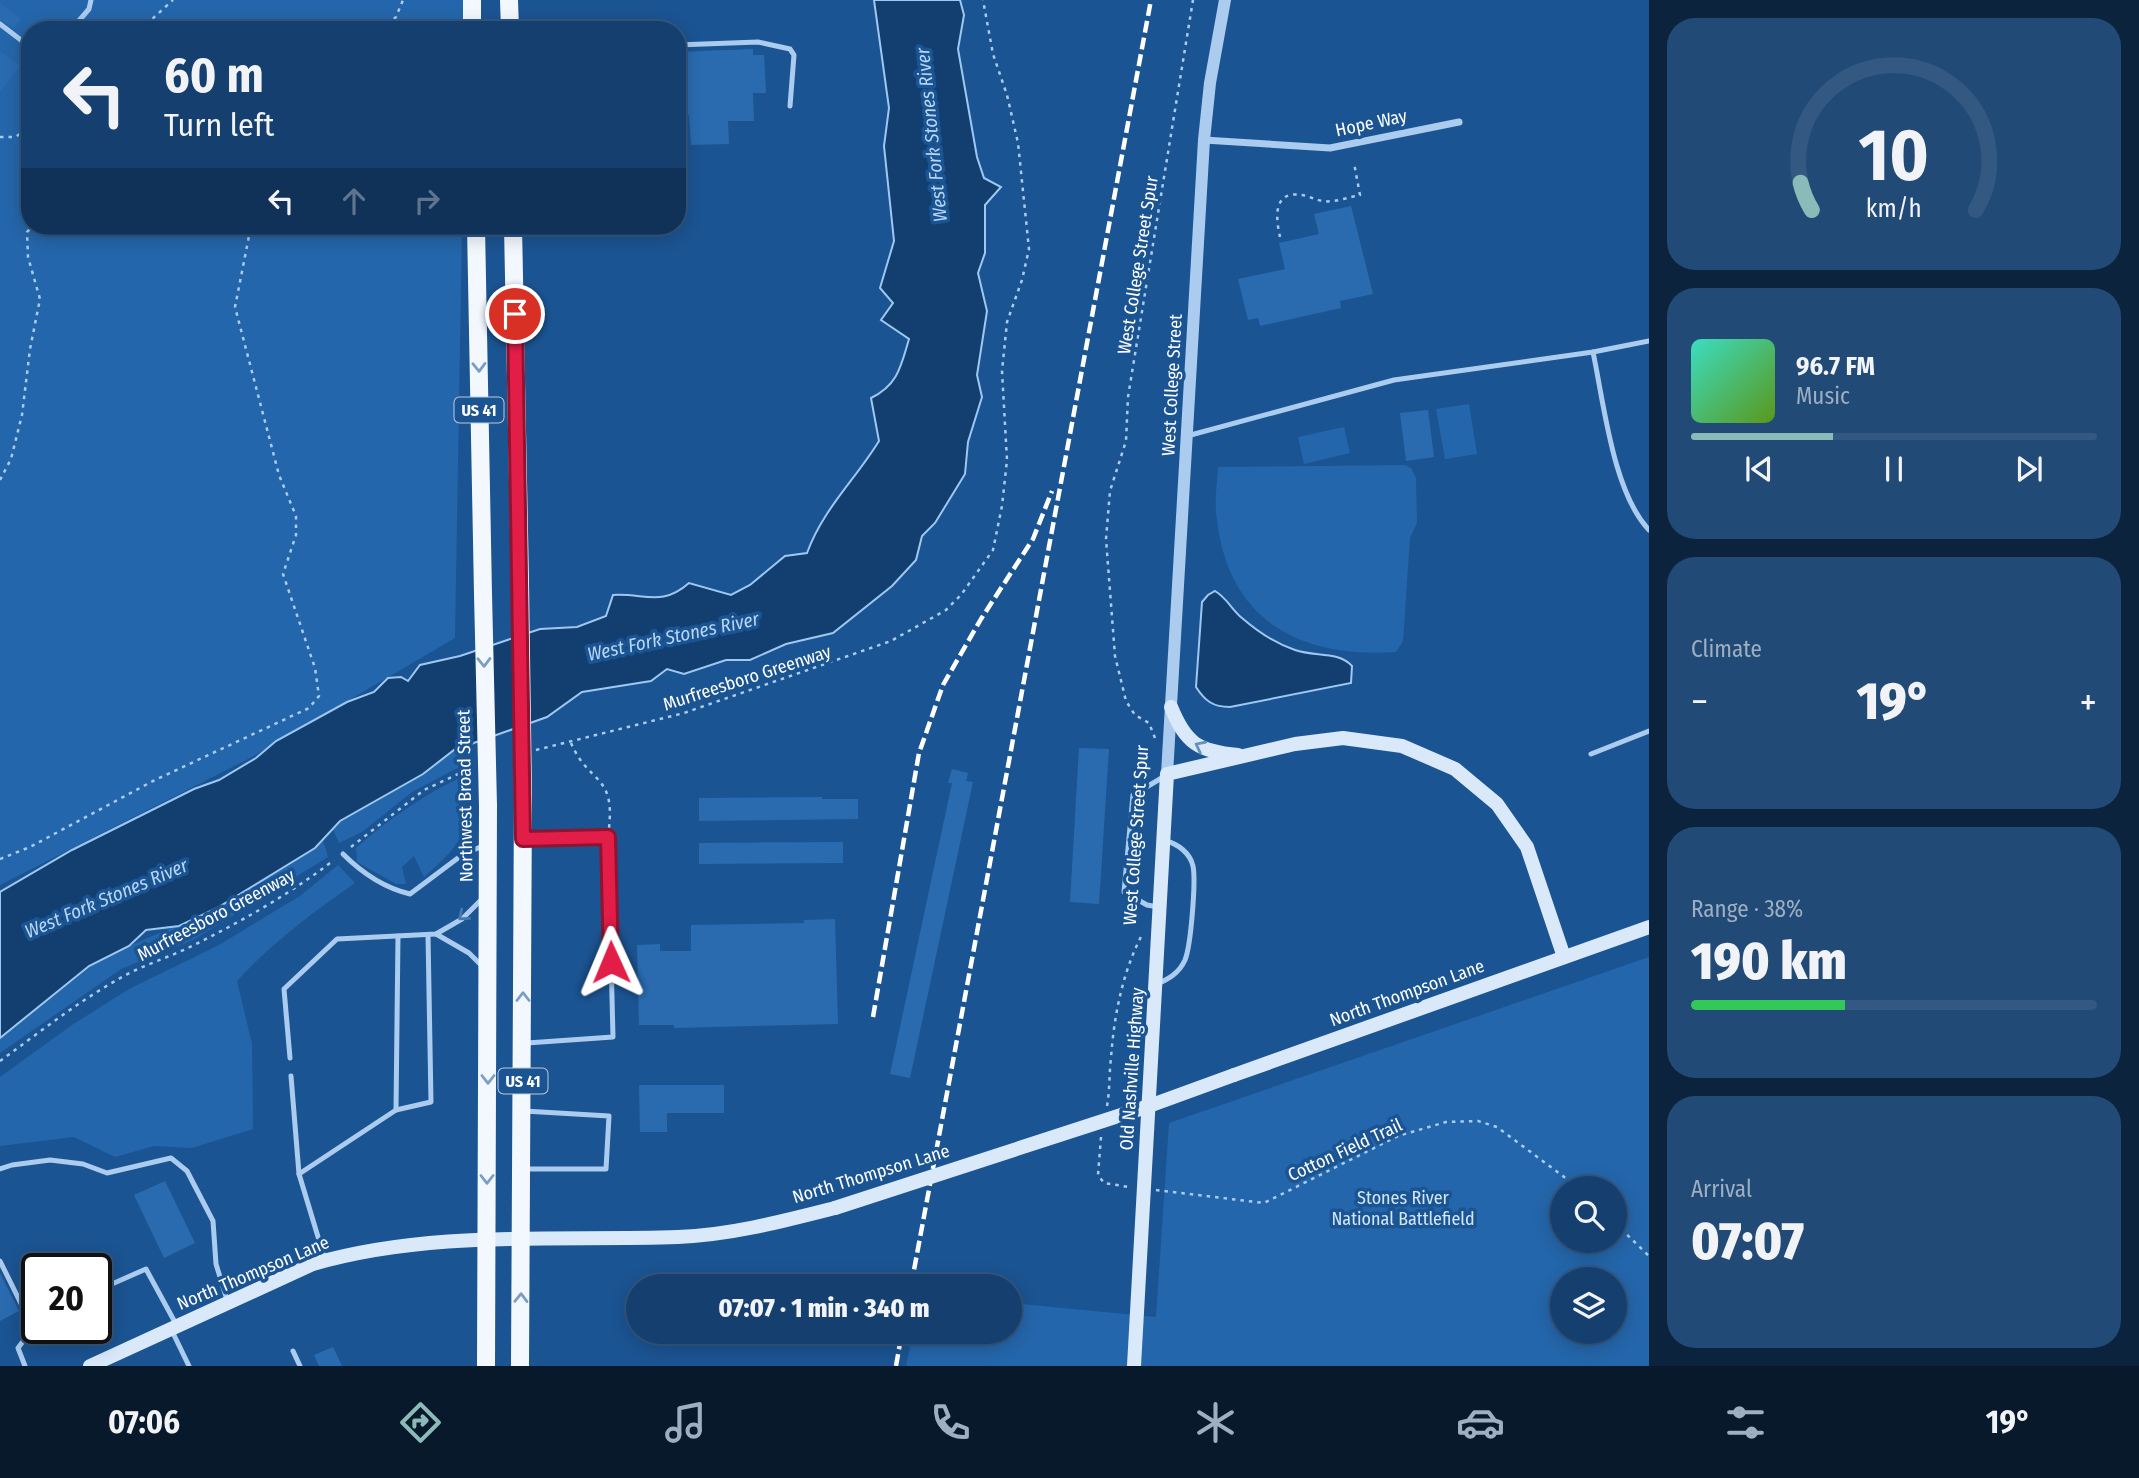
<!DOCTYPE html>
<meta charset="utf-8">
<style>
:root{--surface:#143f6e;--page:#214a76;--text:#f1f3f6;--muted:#9dafc2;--line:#335881;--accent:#8bbbb9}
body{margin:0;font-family:"Fira Sans Condensed",sans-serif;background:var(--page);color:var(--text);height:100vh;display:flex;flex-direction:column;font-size:26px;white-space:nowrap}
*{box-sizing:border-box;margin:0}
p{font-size:23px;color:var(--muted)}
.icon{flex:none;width:38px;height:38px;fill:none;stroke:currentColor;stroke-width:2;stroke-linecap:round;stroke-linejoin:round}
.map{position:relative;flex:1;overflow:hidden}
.side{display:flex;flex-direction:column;gap:18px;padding:18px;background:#0b233c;width:490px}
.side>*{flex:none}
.top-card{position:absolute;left:21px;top:21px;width:665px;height:214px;border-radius:28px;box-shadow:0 4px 18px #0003,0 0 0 2px var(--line);background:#143f6e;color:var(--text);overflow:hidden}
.controls{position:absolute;left:1550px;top:1176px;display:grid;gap:14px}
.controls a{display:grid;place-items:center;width:77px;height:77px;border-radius:50%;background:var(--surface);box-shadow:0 4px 18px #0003,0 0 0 2px var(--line);font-size:35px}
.speed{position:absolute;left:21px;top:1253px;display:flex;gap:14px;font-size:35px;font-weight:700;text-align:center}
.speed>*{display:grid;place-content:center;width:91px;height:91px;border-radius:50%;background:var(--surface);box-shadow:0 4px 18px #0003,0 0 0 2px var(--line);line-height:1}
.speed .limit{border:4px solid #111;border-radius:10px;background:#fff;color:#111}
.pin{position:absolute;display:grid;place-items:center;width:60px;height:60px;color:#fff;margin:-30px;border:4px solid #fff;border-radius:50%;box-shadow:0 2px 7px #0007}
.me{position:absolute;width:77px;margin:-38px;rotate:359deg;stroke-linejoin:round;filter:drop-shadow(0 0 5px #0008)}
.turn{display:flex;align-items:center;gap:24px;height:147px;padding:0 28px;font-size:32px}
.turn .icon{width:91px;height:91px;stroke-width:2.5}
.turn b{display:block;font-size:49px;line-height:60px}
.lanes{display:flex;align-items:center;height:66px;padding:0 28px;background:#0003;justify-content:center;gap:35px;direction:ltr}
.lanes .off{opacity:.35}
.big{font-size:52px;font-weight:800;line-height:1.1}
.side .widget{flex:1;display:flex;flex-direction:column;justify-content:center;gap:10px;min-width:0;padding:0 24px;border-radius:28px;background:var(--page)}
.side .dial{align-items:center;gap:0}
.dial svg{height:182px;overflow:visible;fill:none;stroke:var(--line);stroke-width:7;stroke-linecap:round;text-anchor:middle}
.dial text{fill:var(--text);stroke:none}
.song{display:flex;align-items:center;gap:21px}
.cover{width:84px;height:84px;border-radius:10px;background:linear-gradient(135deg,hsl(170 70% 55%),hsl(90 70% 35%))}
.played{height:7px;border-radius:4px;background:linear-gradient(90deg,var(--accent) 35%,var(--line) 35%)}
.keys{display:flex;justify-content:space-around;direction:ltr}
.heat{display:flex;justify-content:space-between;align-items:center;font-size:38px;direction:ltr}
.charge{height:10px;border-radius:5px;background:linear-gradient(90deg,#34c759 38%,var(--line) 0)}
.trip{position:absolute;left:626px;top:1274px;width:396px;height:70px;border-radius:35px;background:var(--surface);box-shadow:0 4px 18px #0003,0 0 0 2px var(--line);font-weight:800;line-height:70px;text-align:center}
.menu{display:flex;height:112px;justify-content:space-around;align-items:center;background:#08192c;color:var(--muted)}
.menu .icon{width:49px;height:49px}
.menu .selected{color:var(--accent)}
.menu b{font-size:32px;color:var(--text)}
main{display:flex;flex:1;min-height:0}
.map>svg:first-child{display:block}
</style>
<main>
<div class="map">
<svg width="1649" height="1366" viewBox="0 0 1649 1366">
<rect width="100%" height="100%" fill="#1b5492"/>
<!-- green -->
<g fill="#2466ab" fill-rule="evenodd">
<path d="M0 0H466V30H30V226H462L455 638 250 758 0 885Z"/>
<path d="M1469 404 1477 454 1445 459 1436 409Z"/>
<path d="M1344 427 1350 453 1304 464 1298 437Z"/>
<path d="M1405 465 1411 468 1416 478 1417 523 1410 538 1403 641 1396 652C1301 658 1229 622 1217 520 1214 502 1217 485 1218 467Z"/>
<path d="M463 748 465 764 412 792 362 832 339 843 333 829 340 821 423 774 454 750Z"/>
<path d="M466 775C465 834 470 837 424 877L414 856 402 867 406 884H396L357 862 356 848C392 817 423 795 466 775Z"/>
<path d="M323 840 328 857 193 940 121 969 0 1053V1038L89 966 129 946 217 908 315 848Z"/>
<path d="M338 865 355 883C313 912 272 943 237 981L252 1044 253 1129 192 1148 154 1146 115 1157 74 1137 0 1146V1077L72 1025 129 989 219 945 300 896Z"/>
<path d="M1649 957V1366H906L913 1332H1010V1303L1156 1317 1169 1123ZM1563 1188H1615V1241H1563ZM1563 1279H1615V1332H1563Z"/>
</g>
<!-- water -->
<g fill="#123e70" stroke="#9ec8f1" stroke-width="2">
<path d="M874 0H960L964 15 958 49 977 157 984 178 1001 187 985 205V253L978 273 987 311 977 375 982 397 968 442 965 474 935 523 922 536 916 560 892 586 833 633 786 644 750 660H726L684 674 667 669 651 681 582 692 547 717 454 750 423 774 340 821 315 848 217 908 179 926 146 930 129 946 89 966 0 1038V892L72 850 194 789 219 780 256 758 276 741 347 702 374 692 388 678 401 677 408 681 420 665 460 656 540 629 577 627 606 616 613 595C645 593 662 607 689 583L731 595 750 585 785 556 807 553C823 509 855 480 879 441L871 398C898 385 901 366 909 339L881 320 893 303 880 288 894 241 884 146 889 108Z"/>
<path d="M1215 591C1227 598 1232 610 1242 618 1257 631 1277 644 1295 650 1315 657 1338 651 1352 666L1351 683 1230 707C1213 707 1205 701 1196 687L1202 602 1208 595Z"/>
</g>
<!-- building -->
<g fill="#2a6bb0">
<path d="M0 3 21 19 14 28 0 19Z"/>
<path d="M753 49V55H764L766 93H753L754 121H728L729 144 691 145 689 115 677 116V52Z"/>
<path d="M0 51 20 66 0 92Z"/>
<path d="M1351 206 1373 294 1340 301 1341 308 1260 326 1258 318 1248 320 1238 279 1285 269 1279 243 1319 234 1314 214Z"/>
<path d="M1428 410 1434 457 1406 461 1400 413Z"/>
<path d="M1079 748 1109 749 1099 904 1070 902Z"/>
<path d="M952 769 968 773 966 781 973 782 910 1078 890 1074 952 783H948Z"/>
<path d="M822 797V799H858V819L699 821V798Z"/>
<path d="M843 842V863L699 864V843Z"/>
<path d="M835 919 838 1024 674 1028V1025H639L637 945 660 944V951H691V925L804 923V920Z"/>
<path d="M639 1085H724V1113H667V1132H640Z"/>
<path d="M165 1181 195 1243 164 1258 134 1195Z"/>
<path d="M0 1273 19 1311 0 1321Z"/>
<path d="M333 1347 342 1366H319L314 1355Z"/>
</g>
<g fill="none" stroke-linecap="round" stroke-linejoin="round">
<!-- path -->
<g stroke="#abccef" stroke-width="2.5" stroke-dasharray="3.5 5" stroke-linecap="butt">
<path d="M140 30 173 0"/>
<path d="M381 30 396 17 403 0"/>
<path d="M0 137H15L30 128"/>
<path d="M1280 237C1276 219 1272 190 1302 195 1309 196 1315 200 1323 201 1334 203 1349 197 1360 195L1354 163"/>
<path d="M0 480 11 459 22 415 30 349 40 299 28 257 27 232 33 226"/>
<path d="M1155 738 1149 723 1135 715 1126 701 1115 656 1106 539 1110 491 1126 441 1128 397 1193 0"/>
<path d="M571 743C589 785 615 773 609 828"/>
<path d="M536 750 684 713 891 641 946 610 961 595 993 550 1002 506 1007 460 1002 371 1007 322 1022 280 1029 249 1018 143 1007 95 993 54 983 0"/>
<path d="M351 847 424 790 473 767"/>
<path d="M0 859 30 847 153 781 309 708 319 696 315 668 283 574 296 535V516L279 475 235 307 251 226"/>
<path d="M0 1061C40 1032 80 1000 124 976 146 964 170 957 192 946 242 921 290 894 334 860"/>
<path d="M1107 1106C1110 1090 1109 1074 1111 1058 1114 1015 1123 970 1143 933"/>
<path d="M1101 1137 1098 1175 1104 1183 1129 1187"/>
<path d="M1156 1190 1264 1203 1398 1136 1446 1122 1478 1121 1497 1127 1579 1188"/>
<path d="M1615 1223 1649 1256"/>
</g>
<!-- service -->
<g stroke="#abccef" stroke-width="5">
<path d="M0 24 30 47"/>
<path d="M71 30 89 9 91 0"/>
<path d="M677 45 758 42 790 49 794 55 790 106"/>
<path d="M1593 352C1604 404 1613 492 1649 530"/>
<path d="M1187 436 1394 380 1593 352 1649 341"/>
<path d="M1591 754 1649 731"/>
<path d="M526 839 608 837 613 1037 527 1043"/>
<path d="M343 854C361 872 385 888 410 894L462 855 485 845"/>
<path d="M1158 907 1147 905 1124 892 1133 795 1165 776"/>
<path d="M436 934 469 953 482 966"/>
<path d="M1157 984C1169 979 1179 973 1185 960 1191 945 1196 881 1193 866 1190 853 1178 844 1166 841"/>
<path d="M290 1058 284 989 337 939 436 934 462 919 483 898"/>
<path d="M291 1076 299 1174 325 1260"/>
<path d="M396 1110 431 1102 428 935"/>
<path d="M0 1169 12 1165 50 1160 83 1164 107 1173 171 1158 187 1171 213 1221 216 1264 228 1303"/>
<path d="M523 1169H606L609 1116 524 1111"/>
<path d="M299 1174 396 1110 398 936"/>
<path d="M0 1261 33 1328 18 1348 25 1366"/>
<path d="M84 1269 94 1262"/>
<path d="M96 1291 146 1269 177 1326"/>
<path d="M172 1331 189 1366"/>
<path d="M293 1351 300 1366"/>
</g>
<!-- minor -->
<path stroke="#abccef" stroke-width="7" d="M1204 140 1330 148 1459 122"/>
<!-- tertiary -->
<path stroke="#abccef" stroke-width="12" d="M1167 774 1204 140 1210 83 1225 0"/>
<!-- secondary -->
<g stroke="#d9e9fa" stroke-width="14">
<path d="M1171 707C1186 744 1198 751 1238 755"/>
<path d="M1234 1075 1649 927"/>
<path d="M90 1366 313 1264C431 1230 556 1241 678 1237 731 1235 784 1221 835 1208"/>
<path d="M1134 1366 1167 774 1295 744 1343 738 1402 746 1455 769 1497 804 1527 847 1564 957"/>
</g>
<!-- primary -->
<g stroke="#f3f8ff" stroke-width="18">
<path d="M472 0V30"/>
<path d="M509 0 510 30"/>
<path d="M476 226 483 594"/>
<path d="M513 226 520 582"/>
<path d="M486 1366 488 806"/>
<path d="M520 1366 523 796"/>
</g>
<!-- rail -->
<g stroke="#fff" stroke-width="4.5" stroke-dasharray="12 5" stroke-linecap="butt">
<path d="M873 1017 919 753 943 685 981 619 1033 539 1052 491"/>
<path d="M911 1286 1151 0"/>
<path d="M896 1366 902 1332"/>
</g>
<!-- secondary-bridge -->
<path stroke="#d9e9fa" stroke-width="14" d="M835 1208 1149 1106 1234 1075"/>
<!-- primary-bridge -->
<g stroke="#f3f8ff" stroke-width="18">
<path d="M520 582 523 796"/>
<path d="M483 594 488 806"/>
</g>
</g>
<!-- one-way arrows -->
<defs><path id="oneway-chevron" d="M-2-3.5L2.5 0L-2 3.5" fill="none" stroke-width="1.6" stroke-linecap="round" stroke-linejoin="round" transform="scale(1.75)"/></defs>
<g stroke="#7c9ec3">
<use href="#oneway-chevron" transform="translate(479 367) rotate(89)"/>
<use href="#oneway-chevron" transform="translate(484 662) rotate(89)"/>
<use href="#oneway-chevron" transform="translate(523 997) rotate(-90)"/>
<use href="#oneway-chevron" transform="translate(488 1079) rotate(90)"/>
<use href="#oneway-chevron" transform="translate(487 1179) rotate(90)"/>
<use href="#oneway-chevron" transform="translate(521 1298) rotate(-89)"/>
</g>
<use stroke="#6790bc" href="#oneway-chevron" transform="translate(1200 746) rotate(-153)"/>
<use stroke="#4678ae" href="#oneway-chevron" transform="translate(463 916) rotate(140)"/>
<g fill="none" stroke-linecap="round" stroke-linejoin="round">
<defs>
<path id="route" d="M515 314 523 839 608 837 611 962"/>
</defs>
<!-- route casing -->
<use href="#route" stroke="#92132f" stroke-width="18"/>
<!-- route -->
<use href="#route" stroke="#e11d48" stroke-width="12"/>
</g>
<g text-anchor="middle" stroke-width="7" stroke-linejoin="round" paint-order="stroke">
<!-- shield labels -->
<g fill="#1b5492" stroke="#bbccde" stroke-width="2">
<rect x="454.5" y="397.5" width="49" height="25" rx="5"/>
<rect x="498.5" y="1068.5" width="49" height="25" rx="5"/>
</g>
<g font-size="16" font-weight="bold" fill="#fff">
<text x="479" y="416">US 41</text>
<text x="523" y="1087">US 41</text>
</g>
<!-- street labels -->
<g font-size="18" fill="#fff" stroke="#1b5492">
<text transform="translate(1371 123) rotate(-12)" y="6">Hope Way</text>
<text transform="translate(1138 265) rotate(-81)" y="6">West College Street Spur</text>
<text transform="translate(1172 385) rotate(-87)" y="6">West College Street</text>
<text transform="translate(747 678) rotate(-18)" y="6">Murfreesboro Greenway</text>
<text transform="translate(465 796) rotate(-91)" y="6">Northwest Broad Street</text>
<text transform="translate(1136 835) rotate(-86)" y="6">West College Street Spur</text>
<text transform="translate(216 915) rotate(-28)" y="6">Murfreesboro Greenway</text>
<text transform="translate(1407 993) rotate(-20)" y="6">North Thompson Lane</text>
<text transform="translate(1132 1069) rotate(-86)" y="6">Old Nashville Highway</text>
<text transform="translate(1345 1150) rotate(-25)" y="6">Cotton Field Trail</text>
<text transform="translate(871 1174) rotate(-17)" y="6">North Thompson Lane</text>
<text transform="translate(253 1273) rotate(-23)" y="6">North Thompson Lane</text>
</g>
<!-- park labels -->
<g font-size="18" fill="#d2e6fa" stroke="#1b5492">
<text x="1403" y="1204">Stones River<tspan x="1403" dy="21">National Battlefield</tspan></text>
</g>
<!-- water labels -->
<g font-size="19" font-style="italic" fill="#b8d6f5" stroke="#1b5492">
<text transform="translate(931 135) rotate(-96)" y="7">West Fork Stones River</text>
<text transform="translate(673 636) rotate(-12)" y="7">West Fork Stones River</text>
<text transform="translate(106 898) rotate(-23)" y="7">West Fork Stones River</text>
</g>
</g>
</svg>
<div class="controls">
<a><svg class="icon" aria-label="search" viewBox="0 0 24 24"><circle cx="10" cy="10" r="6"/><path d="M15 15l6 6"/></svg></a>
<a><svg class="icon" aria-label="layers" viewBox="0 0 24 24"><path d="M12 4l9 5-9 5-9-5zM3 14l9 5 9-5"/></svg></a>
</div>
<div class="speed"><div class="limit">20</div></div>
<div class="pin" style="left:515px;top:314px;background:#d93025"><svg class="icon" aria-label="arrive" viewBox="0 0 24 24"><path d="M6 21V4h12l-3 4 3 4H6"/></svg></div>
<svg class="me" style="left:611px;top:962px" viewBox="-20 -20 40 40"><path d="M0-17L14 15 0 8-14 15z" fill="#e11d48" stroke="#fff" stroke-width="4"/></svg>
<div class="trip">07:07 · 1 min · 340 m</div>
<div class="top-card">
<div class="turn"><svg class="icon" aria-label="left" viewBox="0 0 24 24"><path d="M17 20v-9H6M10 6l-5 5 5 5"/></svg><div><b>60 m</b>Turn left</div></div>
<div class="lanes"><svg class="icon" aria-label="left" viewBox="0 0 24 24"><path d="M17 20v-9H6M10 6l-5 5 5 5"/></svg><svg class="icon off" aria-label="ahead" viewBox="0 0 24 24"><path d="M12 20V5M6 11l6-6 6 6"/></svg><svg class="icon off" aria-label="right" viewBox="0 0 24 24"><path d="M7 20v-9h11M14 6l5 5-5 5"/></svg></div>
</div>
</div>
<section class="side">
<div class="widget dial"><svg viewBox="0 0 100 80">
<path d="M14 69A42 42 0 1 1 86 69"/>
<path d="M14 69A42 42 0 0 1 9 57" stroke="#8bbbb9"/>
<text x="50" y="56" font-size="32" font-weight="700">10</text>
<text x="50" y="72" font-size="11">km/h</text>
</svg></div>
<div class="widget">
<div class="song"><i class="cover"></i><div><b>96.7 FM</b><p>Music</p></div></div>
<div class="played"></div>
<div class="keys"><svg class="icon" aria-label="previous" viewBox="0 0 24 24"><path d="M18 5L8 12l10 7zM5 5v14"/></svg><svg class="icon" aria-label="pause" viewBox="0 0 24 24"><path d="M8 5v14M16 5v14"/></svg><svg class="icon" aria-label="next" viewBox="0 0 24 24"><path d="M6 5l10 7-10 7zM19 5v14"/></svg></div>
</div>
<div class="widget"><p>Climate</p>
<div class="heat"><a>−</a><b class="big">19°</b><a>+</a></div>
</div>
<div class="widget"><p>Range · 38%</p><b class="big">190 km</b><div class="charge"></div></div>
<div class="widget"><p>Arrival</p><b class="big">07:07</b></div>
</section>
</main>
<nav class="menu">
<b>07:06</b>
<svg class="icon selected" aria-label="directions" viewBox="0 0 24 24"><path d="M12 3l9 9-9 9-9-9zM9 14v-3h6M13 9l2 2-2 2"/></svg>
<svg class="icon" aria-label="music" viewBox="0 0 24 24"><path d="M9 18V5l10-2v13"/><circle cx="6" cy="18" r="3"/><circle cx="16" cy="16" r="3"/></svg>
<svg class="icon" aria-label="phone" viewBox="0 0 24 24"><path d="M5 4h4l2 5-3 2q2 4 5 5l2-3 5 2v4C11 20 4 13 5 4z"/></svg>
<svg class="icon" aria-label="climate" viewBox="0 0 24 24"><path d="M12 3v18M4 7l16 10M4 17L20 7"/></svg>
<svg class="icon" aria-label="car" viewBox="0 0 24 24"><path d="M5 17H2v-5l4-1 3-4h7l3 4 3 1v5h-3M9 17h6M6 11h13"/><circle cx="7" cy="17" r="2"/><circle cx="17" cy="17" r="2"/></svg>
<svg class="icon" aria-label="filters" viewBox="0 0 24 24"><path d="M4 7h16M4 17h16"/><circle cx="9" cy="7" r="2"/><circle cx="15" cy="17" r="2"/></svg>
<b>19°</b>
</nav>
